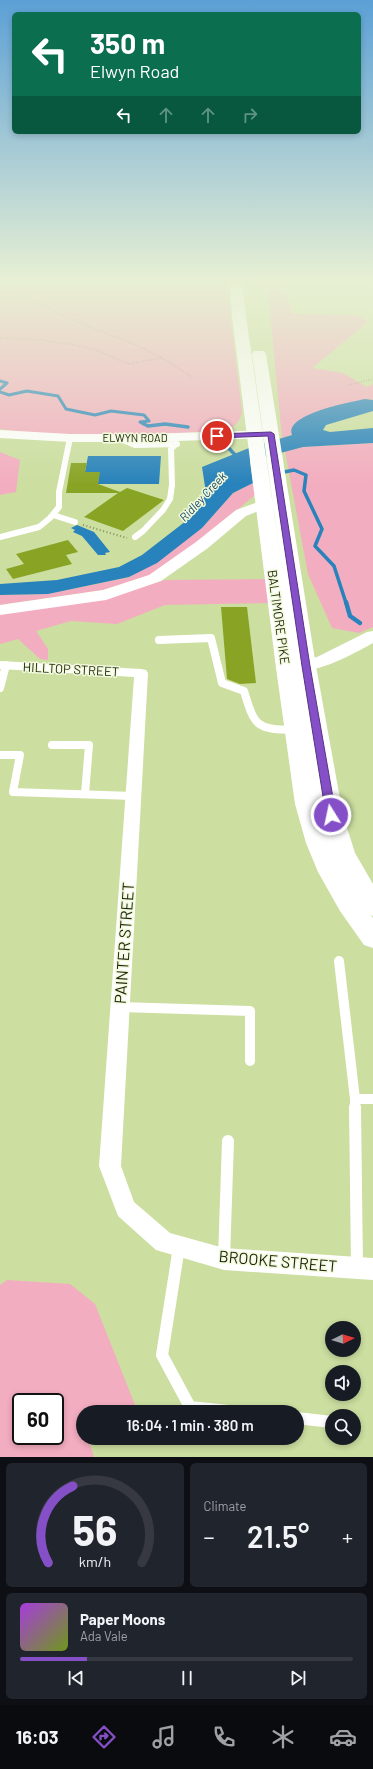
<!DOCTYPE html>
<meta charset="utf-8">
<style>
:root{--surface:#171b24;--page:#20242c;--text:#f1f3f6;--muted:#9ea1a6;--line:#363941;--accent:#8550c7}
body{margin:0;font-family:Barlow,sans-serif;background:var(--page);color:var(--text);height:100vh;display:flex;flex-direction:column;font-size:15px;white-space:nowrap}
*{box-sizing:border-box;margin:0}
p{font-size:13px;color:var(--muted)}
.icon{flex:none;width:22px;height:22px;fill:none;stroke:currentColor;stroke-width:2;stroke-linecap:round;stroke-linejoin:round}
.map{position:relative;height:1457px;overflow:hidden}
.side{display:flex;flex-direction:column;gap:6px;padding:6px;background:#0d0f14;flex:1}
.side>*{flex:none}
.hud{position:absolute;left:12px;top:12px;width:349px;height:122px;border-radius:6px;box-shadow:0 2px 6px #0003;background:#0b6e4f;color:#fff;overflow:hidden}
.needle{width:26px;rotate:85deg}
.tools{position:absolute;left:325px;top:1321px;display:grid;gap:8px}
.tools a{display:grid;place-items:center;width:36px;height:36px;border-radius:50%;background:var(--surface);box-shadow:0 2px 6px #0003;font-size:20px}
.speed{position:absolute;left:12px;top:1393px;display:flex;gap:8px;font-size:20px;font-weight:700;text-align:center}
.speed>*{display:grid;place-content:center;width:52px;height:52px;border-radius:50%;background:var(--surface);box-shadow:0 2px 6px #0003;line-height:1}
.speed .limit{border:2px solid #111;border-radius:6px;background:#fff;color:#111}
.pin{position:absolute;display:grid;place-items:center;width:34px;height:34px;color:#fff;margin:-17px;border:2px solid #fff;border-radius:50%;box-shadow:0 1px 4px #0007}
.me{position:absolute;width:44px;margin:-22px;rotate:350deg;stroke-linejoin:round;filter:drop-shadow(0 0 3px #0008)}
.turn{display:flex;align-items:center;gap:14px;height:84px;padding:0 12px;font-size:18px}
.turn .icon{width:52px;height:52px;stroke-width:2.5}
.turn b{display:block;font-size:28px;line-height:34px}
.lanes{display:flex;align-items:center;height:38px;padding:0 12px;background:#0003;justify-content:center;gap:20px;direction:ltr}
.lanes .off{opacity:.35}
.big{font-size:30px;font-weight:600;line-height:1.1}
.side .widget{flex:1;display:flex;flex-direction:column;justify-content:center;gap:6px;min-width:0;padding:0 14px;border-radius:6px;background:var(--page)}
.side .dial{align-items:center;gap:0}
.dial svg{height:104px;overflow:visible;fill:none;stroke:var(--line);stroke-width:7;stroke-linecap:round;text-anchor:middle}
.dial text{fill:var(--text);stroke:none}
.song{display:flex;align-items:center;gap:12px}
.cover{width:48px;height:48px;border-radius:6px;background:linear-gradient(135deg,hsl(280 70% 55%),hsl(80 70% 35%))}
.played{height:4px;border-radius:2px;background:linear-gradient(90deg,var(--accent) 20%,var(--line) 20%)}
.keys{display:flex;justify-content:space-around;direction:ltr}
.heat{display:flex;justify-content:space-between;align-items:center;font-size:22px;direction:ltr}
.side .tiles{flex:1;display:grid;gap:6px;grid-template-columns:1fr 1fr}
.widget:last-child{grid-column:span 2}
.trip{position:absolute;left:76px;top:1405px;width:228px;height:40px;border-radius:20px;background:var(--surface);box-shadow:0 2px 6px #0003;font-weight:600;line-height:40px;text-align:center}
.tabs{display:flex;height:64px;justify-content:space-around;align-items:center;background:#090b0e;color:var(--muted)}
.tabs .icon{width:28px;height:28px}
.tabs .on{color:var(--accent)}
.tabs b{font-size:18px;color:var(--text)}
.map>svg:first-child{display:block}
</style>
<div class="map">
<svg width="373" height="1457" viewBox="0 0 373 1457">
<rect width="100%" height="100%" fill="#ccdea0"/>
<!-- green -->
<g fill="#f3adc0" fill-rule="evenodd">
<path d="M0 280H226L242 412C239 425 232 429 219 431 146 435 72 440 0 429Z"/>
<path d="M267 280H280L293 314 357 315 368 322 312 368 343 373 367 387 373 384V400L365 399 293 434 282 438Z"/>
<path d="M373 443V627L359 633 332 628 308 574 285 451 303 447Z"/>
<path d="M0 452 20 460 16 492 0 495Z"/>
<path d="M253 483 255 495 212 531 154 574 103 590 0 605V595L48 594 130 577 202 528 233 493Z"/>
<path d="M269 579 273 603 165 605 117 624 71 621 36 631 48 649V660L40 659 18 639 0 644V614L107 597 165 580Z"/>
<path d="M7 1280 70 1284 95 1304 135 1405 123 1412H83V1438H88L94 1457H0V1285ZM21 1402H55V1436H21Z"/>
</g>
<!-- water -->
<g fill="#2882bb">
<path d="M365 399 373 400V411L326 425 323 430 330 432 373 428V443L303 447 250 461 253 483 233 493 202 528 157 563 129 577 48 594 0 595V584L57 580 119 567 142 555 195 514 206 493 202 467 249 448 292 435C284 414 351 402 365 399Z"/>
<path d="M88 456H161L159 484H98L99 472H85Z"/>
<path d="M77 525 94 532 110 552 105 553 106 555H98L82 536 73 532 75 530 71 528Z"/>
</g>
<g fill="none" stroke-linecap="round" stroke-linejoin="round">
<!-- stream-far2 -->
<g stroke="#2882bb" stroke-width="3">
<path d="M0 381 7 383 0 389"/>
<path d="M0 392 9 395 27 391 58 396 66 409 95 415 111 411 144 415 149 421 140 422 144 424"/>
</g>
<!-- stream-far1 -->
<g stroke="#2882bb" stroke-width="3.5">
<path d="M142 423 148 426 165 424 188 427"/>
<path d="M223 442 238 458"/>
<path d="M279 473 294 470 306 475 304 491 322 529 315 546 334 566 346 603"/>
</g>
<!-- stream -->
<path stroke="#2882bb" stroke-width="4.5" d="M346 602 350 616 360 623"/>
</g>
<!-- building -->
<g fill="#89a425">
<path d="M71 463H87L85 472H100L98 484 120 492 127 488 164 500 123 531 84 517 118 493H66Z"/>
<path d="M68 540 78 552 66 555 72 564 13 579 6 569 24 564 16 554Z"/>
<path d="M221 607H247L256 683 240 684 227 679Z"/>
</g>
<g fill="none" stroke-linecap="round" stroke-linejoin="round">
<!-- path-far1 -->
<g stroke="#849263" stroke-width="1.5" stroke-dasharray="0.5 2" stroke-linecap="butt">
<path d="M0 286 89 327 134 344 162 358 192 377"/>
<path d="M0 338 42 340 91 348 129 364 161 358"/>
<path d="M349 385 373 379"/>
</g>
<!-- path -->
<path stroke="#849263" stroke-width="2" stroke-dasharray="1 2.5" stroke-linecap="butt" d="M83 525 127 538"/>
<!-- service-far3 -->
<g stroke="#fff" stroke-width="6">
<path d="M118 438 135 445 177 444"/>
<path d="M53 515 75 522"/>
<path d="M0 537 39 527 50 518 59 507V492L70 438"/>
<path d="M135 537 143 531 163 510 170 499 172 485 171 449 175 445"/>
</g>
<!-- service-far2 -->
<g stroke="#fff" stroke-width="8">
<path d="M159 640 211 638 222 683 244 691C255 728 257 729 295 730"/>
<path d="M0 688 6 665"/>
<path d="M52 745H89L85 794"/>
<path d="M0 755H20L13 792 133 796"/>
</g>
<!-- service-far1 -->
<g stroke="#fff" stroke-width="10">
<path d="M339 961 355 1099"/>
<path d="M120 1007 250 1011V1061"/>
<path d="M355 1108V1099H373"/>
</g>
<!-- service -->
<g stroke="#fff" stroke-width="12">
<path d="M355 1107 357 1267"/>
<path d="M179 1247 162 1355 190 1407 238 1412"/>
<path d="M224 1258 228 1141"/>
<path d="M297 1418 332 1422"/>
</g>
<!-- minor -->
<path fill="#fff" fill-rule="evenodd" d="M0 661 141 669 146 670 148 673 121 1166 134 1202 170 1233 224 1248 373 1258V1280L224 1270 156 1250 118 1216 99 1166 134 677 0 669Z"/>
<!-- tertiary -->
<g fill="#fff" fill-rule="evenodd">
<path d="M0 430 70 434H144L271 430 276 431 278 434 276 437 271 438 144 442H70L0 438Z"/>
<path d="M281 500 286 501 288 504 286 507 261 510 246 516 208 548 161 581 106 600 0 615V605L103 590 149 575 196 542 236 510 258 502Z"/>
<path d="M373 631V643C350 656 311 677 285 671L282 667 285 663 317 657 367 632Z"/>
</g>
<!-- primary -->
<path fill="#fff" fill-rule="evenodd" d="M230 280H242L246 316 283 576 252 354 254 351H264L266 354 316 666 343 815 355 853 373 884V916L371 915 373 918V948L364 945 340 911 318 872 306 843 295 804 276 668 232 316Z"/>
</g>
<!-- sky -->
<linearGradient id="sky" x2="0" y2="1"><stop stop-color="#5ba0d6"/><stop offset="0.58" stop-color="#e8f0d4"/><stop offset="1" stop-color="#e8f0d4" stop-opacity="0"/></linearGradient>
<rect width="373" height="484" fill="url(#sky)"/>
<!-- route -->
<path fill="#8550c7" stroke="#563481" d="M271 432 274 434 310 666 336 815 331 818 326 815 302 666 268 436 217 438 214 436 217 434Z"/>
<g text-anchor="middle" stroke-width="3" stroke-linejoin="round" paint-order="stroke">
<!-- far-street labels -->
<g font-size="11" fill="#1e240c" stroke="#f1fadc">
<text x="135" y="442">ELWYN ROAD</text>
</g>
<!-- far-water labels -->
<g font-size="12" font-style="italic" fill="#1b4968" stroke="#f1fadc">
<text transform="translate(203 497) rotate(-47)" y="4">Ridley Creek</text>
</g>
<!-- street labels -->
<g font-size="13" fill="#1e240c" stroke="#f1fadc">
<text transform="translate(279 617) rotate(82)" y="5">BALTIMORE PIKE</text>
<text transform="translate(71 669) rotate(3)" y="5">HILLTOP STREET</text>
</g>
<!-- near-street labels -->
<g font-size="16" fill="#1e240c" stroke="#f1fadc">
<text transform="translate(124 943) rotate(-86)" y="6">PAINTER STREET</text>
<text transform="translate(278 1261) rotate(5)" y="6">BROOKE STREET</text>
</g>
</g>
</svg>
<div class="tools">
<a><svg class="needle" viewBox="-14 -14 28 28"><path d="M0-13l5 13h-10z" fill="#e53935"/><path d="M0 13l5-13h-10z" fill="#9ea1a6"/></svg></a>
<a><svg class="icon" aria-label="sound" viewBox="0 0 24 24"><path d="M4 9h4l5-4v14l-5-4H4zM17 9q2 3 0 6"/></svg></a>
<a><svg class="icon" aria-label="search" viewBox="0 0 24 24"><circle cx="10" cy="10" r="6"/><path d="M15 15l6 6"/></svg></a>
</div>
<div class="speed"><div class="limit">60</div></div>
<div class="pin" style="left:217px;top:436px;background:#d93025"><svg class="icon" aria-label="arrive" viewBox="0 0 24 24"><path d="M6 21V4h12l-3 4 3 4H6"/></svg></div>
<svg class="me" style="left:331px;top:815px" viewBox="-20 -20 40 40"><circle r="17" fill="#8550c7" stroke="#fff" stroke-width="3"/><path d="M0-11L8 9 0 5-8 9z" fill="#fff"/></svg>
<div class="trip">16:04 · 1 min · 380 m</div>
<div class="hud">
<div class="turn"><svg class="icon" aria-label="left" viewBox="0 0 24 24"><path d="M17 20v-9H6M10 6l-5 5 5 5"/></svg><div><b>350 m</b>Elwyn Road</div></div>
<div class="lanes"><svg class="icon" aria-label="left" viewBox="0 0 24 24"><path d="M17 20v-9H6M10 6l-5 5 5 5"/></svg><svg class="icon off" aria-label="ahead" viewBox="0 0 24 24"><path d="M12 20V5M6 11l6-6 6 6"/></svg><svg class="icon off" aria-label="ahead" viewBox="0 0 24 24"><path d="M12 20V5M6 11l6-6 6 6"/></svg><svg class="icon off" aria-label="right" viewBox="0 0 24 24"><path d="M7 20v-9h11M14 6l5 5-5 5"/></svg></div>
</div>
</div>
<section class="side">
<div class="tiles">
<div class="widget dial"><svg viewBox="0 0 100 80">
<path d="M14 69A42 42 0 1 1 86 69"/>
<path d="M14 69A42 42 0 0 1 33 10" stroke="#8550c7"/>
<text x="50" y="56" font-size="32" font-weight="700">56</text>
<text x="50" y="72" font-size="11">km/h</text>
</svg></div>
<div class="widget"><p>Climate</p>
<div class="heat"><a>−</a><b class="big">21.5°</b><a>+</a></div>
</div>
<div class="widget">
<div class="song"><i class="cover"></i><div><b>Paper Moons</b><p>Ada Vale</p></div></div>
<div class="played"></div>
<div class="keys"><svg class="icon" aria-label="previous" viewBox="0 0 24 24"><path d="M18 5L8 12l10 7zM5 5v14"/></svg><svg class="icon" aria-label="pause" viewBox="0 0 24 24"><path d="M8 5v14M16 5v14"/></svg><svg class="icon" aria-label="next" viewBox="0 0 24 24"><path d="M6 5l10 7-10 7zM19 5v14"/></svg></div>
</div>
</div>
</section>
<nav class="tabs">
<b>16:03</b>
<svg class="icon on" aria-label="directions" viewBox="0 0 24 24"><path d="M12 3l9 9-9 9-9-9zM9 14v-3h6M13 9l2 2-2 2"/></svg>
<svg class="icon" aria-label="music" viewBox="0 0 24 24"><path d="M9 18V5l10-2v13"/><circle cx="6" cy="18" r="3"/><circle cx="16" cy="16" r="3"/></svg>
<svg class="icon" aria-label="phone" viewBox="0 0 24 24"><path d="M5 4h4l2 5-3 2q2 4 5 5l2-3 5 2v4C11 20 4 13 5 4z"/></svg>
<svg class="icon" aria-label="climate" viewBox="0 0 24 24"><path d="M12 3v18M4 7l16 10M4 17L20 7"/></svg>
<svg class="icon" aria-label="car" viewBox="0 0 24 24"><path d="M5 17H2v-5l4-1 3-4h7l3 4 3 1v5h-3M9 17h6M6 11h13"/><circle cx="7" cy="17" r="2"/><circle cx="17" cy="17" r="2"/></svg>
</nav>
